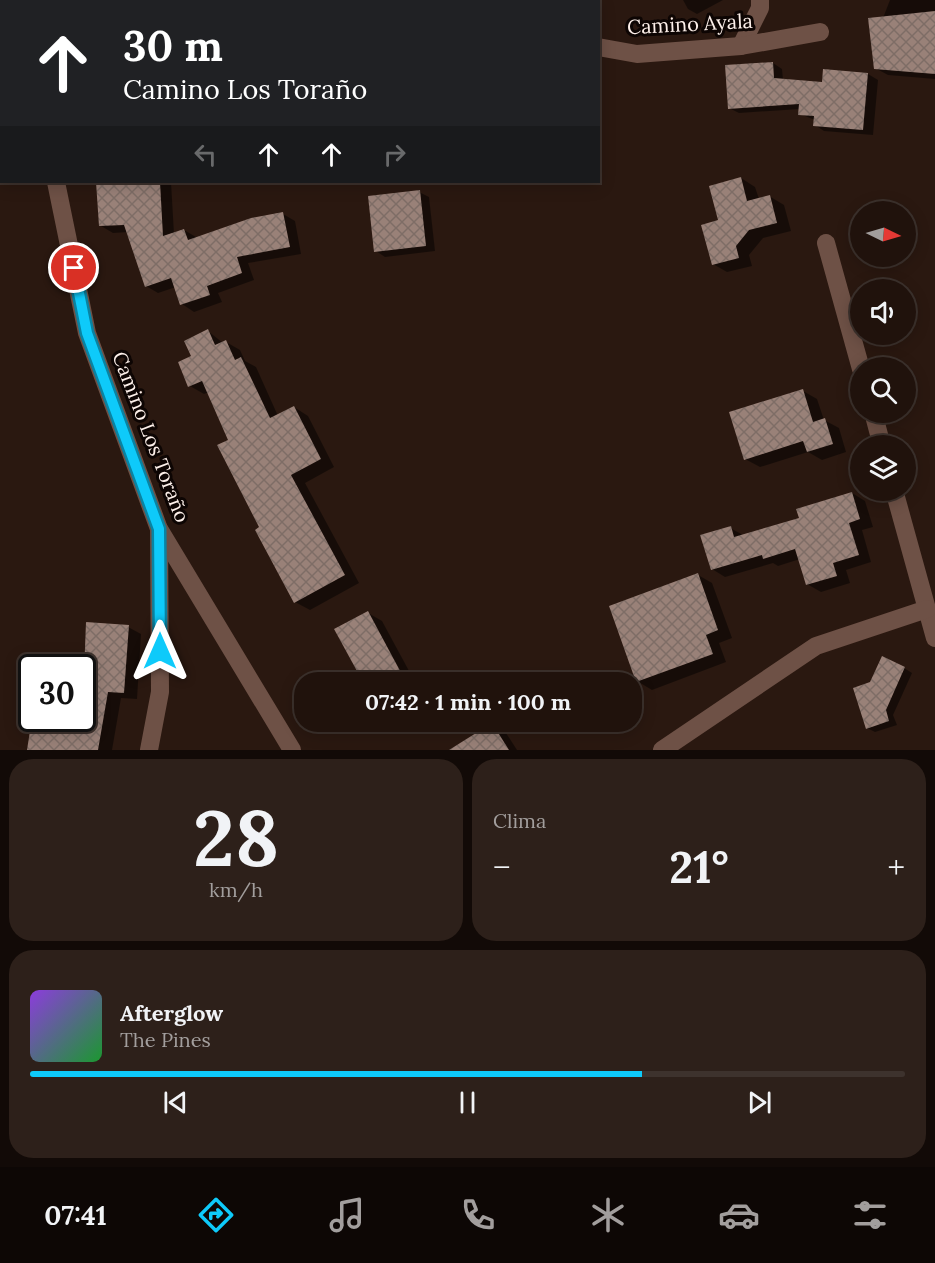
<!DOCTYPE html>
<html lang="es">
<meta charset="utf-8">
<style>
:root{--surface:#20120c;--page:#2d201a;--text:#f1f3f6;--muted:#a29e9d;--line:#3d322d;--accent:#0ecafa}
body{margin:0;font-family:Lora,serif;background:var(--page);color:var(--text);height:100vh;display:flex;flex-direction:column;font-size:22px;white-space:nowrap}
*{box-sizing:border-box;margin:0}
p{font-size:20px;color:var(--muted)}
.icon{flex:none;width:33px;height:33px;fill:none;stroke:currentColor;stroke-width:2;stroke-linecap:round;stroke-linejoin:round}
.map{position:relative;height:750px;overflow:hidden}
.sheet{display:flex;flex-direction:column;gap:9px;padding:9px;background:#120a07;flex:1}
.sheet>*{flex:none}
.hud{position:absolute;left:0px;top:0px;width:600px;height:183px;box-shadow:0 3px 15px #0003,0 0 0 2px var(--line);background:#202124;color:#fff;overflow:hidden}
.needle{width:39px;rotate:95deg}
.buttons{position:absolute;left:850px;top:201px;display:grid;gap:12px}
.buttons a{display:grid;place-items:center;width:66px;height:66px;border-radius:50%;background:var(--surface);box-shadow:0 3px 15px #0003,0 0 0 2px var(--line);font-size:30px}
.speed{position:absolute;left:18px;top:654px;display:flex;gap:12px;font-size:30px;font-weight:700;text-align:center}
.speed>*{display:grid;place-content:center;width:78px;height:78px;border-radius:50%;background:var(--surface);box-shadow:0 3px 15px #0003,0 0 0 2px var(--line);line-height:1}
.speed .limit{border:3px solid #111;border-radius:9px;background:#fff;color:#111}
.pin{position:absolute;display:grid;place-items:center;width:51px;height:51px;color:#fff;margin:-26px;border:3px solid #fff;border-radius:50%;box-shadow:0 2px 6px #0007}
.me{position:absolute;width:66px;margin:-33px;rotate:0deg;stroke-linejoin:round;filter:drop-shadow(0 0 4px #0008)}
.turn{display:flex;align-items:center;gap:21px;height:126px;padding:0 24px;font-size:27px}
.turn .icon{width:78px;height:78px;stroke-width:2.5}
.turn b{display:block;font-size:42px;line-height:51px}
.lanes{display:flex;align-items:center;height:57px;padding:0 24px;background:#0003;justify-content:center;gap:30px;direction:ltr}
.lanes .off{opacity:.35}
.big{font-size:45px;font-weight:700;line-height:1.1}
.sheet .card{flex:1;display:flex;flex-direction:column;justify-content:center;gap:9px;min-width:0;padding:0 21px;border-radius:24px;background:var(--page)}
.sheet .dial{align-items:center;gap:0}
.dial b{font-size:78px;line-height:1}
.song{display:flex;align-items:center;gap:18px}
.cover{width:72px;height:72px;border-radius:9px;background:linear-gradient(135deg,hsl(270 70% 55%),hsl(130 70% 35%))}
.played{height:6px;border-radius:3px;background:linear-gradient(90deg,var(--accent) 70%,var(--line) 70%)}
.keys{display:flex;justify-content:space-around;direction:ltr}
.heat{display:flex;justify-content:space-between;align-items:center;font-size:33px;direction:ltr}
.sheet .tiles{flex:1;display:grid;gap:9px;grid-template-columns:1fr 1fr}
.card:last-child{grid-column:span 2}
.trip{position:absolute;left:294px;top:672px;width:348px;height:60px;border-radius:24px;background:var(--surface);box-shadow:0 3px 15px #0003,0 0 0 2px var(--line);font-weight:700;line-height:60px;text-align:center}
.tab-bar{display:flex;height:96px;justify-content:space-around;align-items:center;background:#0d0705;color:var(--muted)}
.tab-bar .icon{width:42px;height:42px}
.tab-bar .current{color:var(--accent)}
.tab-bar b{font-size:27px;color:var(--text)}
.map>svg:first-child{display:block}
</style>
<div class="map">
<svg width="935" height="750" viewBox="0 0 935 750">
<defs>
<pattern id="building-cross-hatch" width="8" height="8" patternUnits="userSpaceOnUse" patternTransform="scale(1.5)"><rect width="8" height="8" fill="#998178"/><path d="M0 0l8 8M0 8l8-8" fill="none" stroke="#7e6d66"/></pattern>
</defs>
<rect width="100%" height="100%" fill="#2a1810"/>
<!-- shadow -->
<g fill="#0007">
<path d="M41 0H97L101 2H40Z"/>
<path d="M683 0H723L697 14 688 9Z"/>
<path d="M890 0H935V79L888 75 875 68 883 18Z"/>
<path d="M773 63 782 69 783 80 823 83 824 71 868 74 878 80 873 135 824 131 815 125V120L800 114V109L739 113 729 108Z"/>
<path d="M741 178 755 187 759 199 769 196 784 205 791 231 763 238 749 255 752 266 727 272 713 264 720 221Z"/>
<path d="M98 182H171L174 234 184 230 196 237 283 214 295 221 301 254 248 263 254 280 218 293 222 302 194 312 182 304 176 287 158 293 146 286 128 232 113 233 101 226Z"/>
<path d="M419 192 429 197 435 251 385 257 376 251Z"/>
<path d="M208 331 223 343 226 342 240 350 245 361 256 367 278 416 294 407 308 416 334 467 305 483 359 583 310 610 295 602 261 528 230 440 209 392 204 394 190 386 193 357Z"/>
<path d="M803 391 817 399 824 420 839 428 846 452 822 460 808 452 760 467 745 459Z"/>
<path d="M852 493 865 501 873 527 862 530 871 562 846 570 850 583 821 592 807 584 800 559 778 566 773 563 725 577 712 569 730 528 745 536 800 519Z"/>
<path d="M698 575 712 583 732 638 719 643 726 662 652 690 637 681Z"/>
<path d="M368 613 382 621 415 682H365L336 629Z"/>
<path d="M87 624 128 627 141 634 137 699 121 698 112 750H28L34 718 80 726Z"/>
<path d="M904 668 912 673 893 715 897 725 875 732 867 728Z"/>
<path d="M492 724 506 733 517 750H452Z"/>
</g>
<!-- building -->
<g fill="url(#building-cross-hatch)">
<path d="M935 11V74L874 69 868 18Z"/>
<path d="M773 62 774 78 822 82 823 69 868 73 863 130 813 126 814 116 798 115 799 104 728 109 725 65Z"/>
<path d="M741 177 747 201 770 195 777 223 749 230 736 246 739 258 712 265 701 225 718 220 709 186Z"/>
<path d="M96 182H160L163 236 184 229 188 240 251 218 283 212 290 247 237 257 242 273 207 286 210 295 180 305 171 278 145 287 124 225 99 226Z"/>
<path d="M420 190 426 246 374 252 368 196Z"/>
<path d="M208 329 215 345 226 340 235 360 241 357 270 418 294 406 321 459 291 475 345 575 294 603 255 530 259 527 217 445 228 440 202 381 188 387 178 362 191 356 184 341Z"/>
<path d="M803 389 813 422 825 418 833 444 807 452 803 441 744 460 729 412Z"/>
<path d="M852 492 860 519 849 523 859 555 833 563 837 576 806 585 795 549 763 559 762 555 711 570 700 535 731 526 734 537 799 518 796 509Z"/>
<path d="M698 573 718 630 706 635 713 654 636 682 609 606Z"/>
<path d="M368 611 406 682H363L334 629Z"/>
<path d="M86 622 129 625 124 693 108 692 98 750H27L32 718 82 725Z"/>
<path d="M882 656 905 667 886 710 889 721 866 729 853 688 870 682Z"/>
<path d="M492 723 509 750H449Z"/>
</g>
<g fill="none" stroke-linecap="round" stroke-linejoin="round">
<!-- street -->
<g stroke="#6e5146" stroke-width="18">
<path d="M13 0 14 2"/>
<path d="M293 0 305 2"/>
<path d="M741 46 760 8V0"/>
<path d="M598 47 637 54 741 46 820 32"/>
<path d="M56 182 87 333 159 529 292 750"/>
<path d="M826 243 861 369"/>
<path d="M873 412 882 446"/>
<path d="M894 490 935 638"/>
<path d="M149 750 160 692 159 529"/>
<path d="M662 750 816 646 927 609"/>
</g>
</g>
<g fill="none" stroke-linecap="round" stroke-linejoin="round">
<defs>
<path id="route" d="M74 268 87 333 159 529 160 651"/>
</defs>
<!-- route casing -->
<use href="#route" stroke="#0983a2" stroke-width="15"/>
<!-- route -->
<use href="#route" stroke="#0ecafa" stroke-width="10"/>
</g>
<g text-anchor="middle" stroke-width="6" stroke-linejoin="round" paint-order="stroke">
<!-- street labels -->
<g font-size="20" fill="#fdf0ea" stroke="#0d0503">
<text transform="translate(690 24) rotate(-3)" y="7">Camino Ayala</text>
<text transform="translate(151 437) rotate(69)" y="7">Camino Los Toraño</text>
</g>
</g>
</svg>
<div class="buttons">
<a><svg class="needle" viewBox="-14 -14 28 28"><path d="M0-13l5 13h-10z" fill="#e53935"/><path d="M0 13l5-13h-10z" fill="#a29e9d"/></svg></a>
<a><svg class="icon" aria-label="sound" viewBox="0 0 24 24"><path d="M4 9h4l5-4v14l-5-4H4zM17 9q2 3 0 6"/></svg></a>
<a><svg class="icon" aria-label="search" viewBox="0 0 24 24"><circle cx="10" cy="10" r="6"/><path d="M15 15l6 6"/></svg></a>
<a><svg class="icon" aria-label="layers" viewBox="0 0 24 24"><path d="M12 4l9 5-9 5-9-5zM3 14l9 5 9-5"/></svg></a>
</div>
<div class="speed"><div class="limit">30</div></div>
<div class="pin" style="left:74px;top:268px;background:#d93025"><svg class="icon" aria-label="arrive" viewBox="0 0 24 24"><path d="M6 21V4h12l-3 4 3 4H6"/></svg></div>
<svg class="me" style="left:160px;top:651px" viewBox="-20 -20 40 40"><path d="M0-17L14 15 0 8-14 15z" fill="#0ecafa" stroke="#fff" stroke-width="4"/></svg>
<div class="trip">07:42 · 1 min · 100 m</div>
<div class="hud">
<div class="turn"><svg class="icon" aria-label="ahead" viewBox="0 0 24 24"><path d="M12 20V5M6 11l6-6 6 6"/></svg><div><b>30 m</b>Camino Los Toraño</div></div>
<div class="lanes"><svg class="icon off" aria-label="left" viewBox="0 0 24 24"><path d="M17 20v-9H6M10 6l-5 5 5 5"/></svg><svg class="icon" aria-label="ahead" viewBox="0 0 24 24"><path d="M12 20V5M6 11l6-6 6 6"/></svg><svg class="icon" aria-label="ahead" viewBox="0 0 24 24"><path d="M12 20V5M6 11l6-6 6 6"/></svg><svg class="icon off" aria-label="right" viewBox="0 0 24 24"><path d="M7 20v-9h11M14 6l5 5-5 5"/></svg></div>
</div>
</div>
<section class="sheet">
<div class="tiles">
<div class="card dial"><b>28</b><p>km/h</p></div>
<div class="card"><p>Clima</p>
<div class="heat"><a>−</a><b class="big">21°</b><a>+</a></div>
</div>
<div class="card">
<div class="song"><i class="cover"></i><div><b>Afterglow</b><p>The Pines</p></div></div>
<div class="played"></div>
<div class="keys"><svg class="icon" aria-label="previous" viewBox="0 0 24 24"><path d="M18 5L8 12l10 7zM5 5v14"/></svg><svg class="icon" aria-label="pause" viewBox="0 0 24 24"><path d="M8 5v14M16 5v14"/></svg><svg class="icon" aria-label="next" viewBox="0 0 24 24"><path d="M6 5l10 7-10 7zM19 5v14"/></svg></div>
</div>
</div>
</section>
<nav class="tab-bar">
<b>07:41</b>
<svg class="icon current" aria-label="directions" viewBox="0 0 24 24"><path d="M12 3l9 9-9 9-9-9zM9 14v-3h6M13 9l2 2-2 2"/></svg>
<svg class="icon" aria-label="music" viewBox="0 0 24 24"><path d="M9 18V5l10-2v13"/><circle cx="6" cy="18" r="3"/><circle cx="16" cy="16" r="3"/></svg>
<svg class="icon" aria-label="phone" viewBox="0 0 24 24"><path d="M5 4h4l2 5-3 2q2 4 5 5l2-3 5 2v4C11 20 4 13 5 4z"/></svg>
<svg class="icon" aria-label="climate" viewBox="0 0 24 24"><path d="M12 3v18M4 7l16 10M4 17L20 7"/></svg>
<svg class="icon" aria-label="car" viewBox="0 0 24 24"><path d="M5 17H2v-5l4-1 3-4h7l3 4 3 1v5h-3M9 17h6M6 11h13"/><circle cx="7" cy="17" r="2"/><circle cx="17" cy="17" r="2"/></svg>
<svg class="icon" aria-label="filters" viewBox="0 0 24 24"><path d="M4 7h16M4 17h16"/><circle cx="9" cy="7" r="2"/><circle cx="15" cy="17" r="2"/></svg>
</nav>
